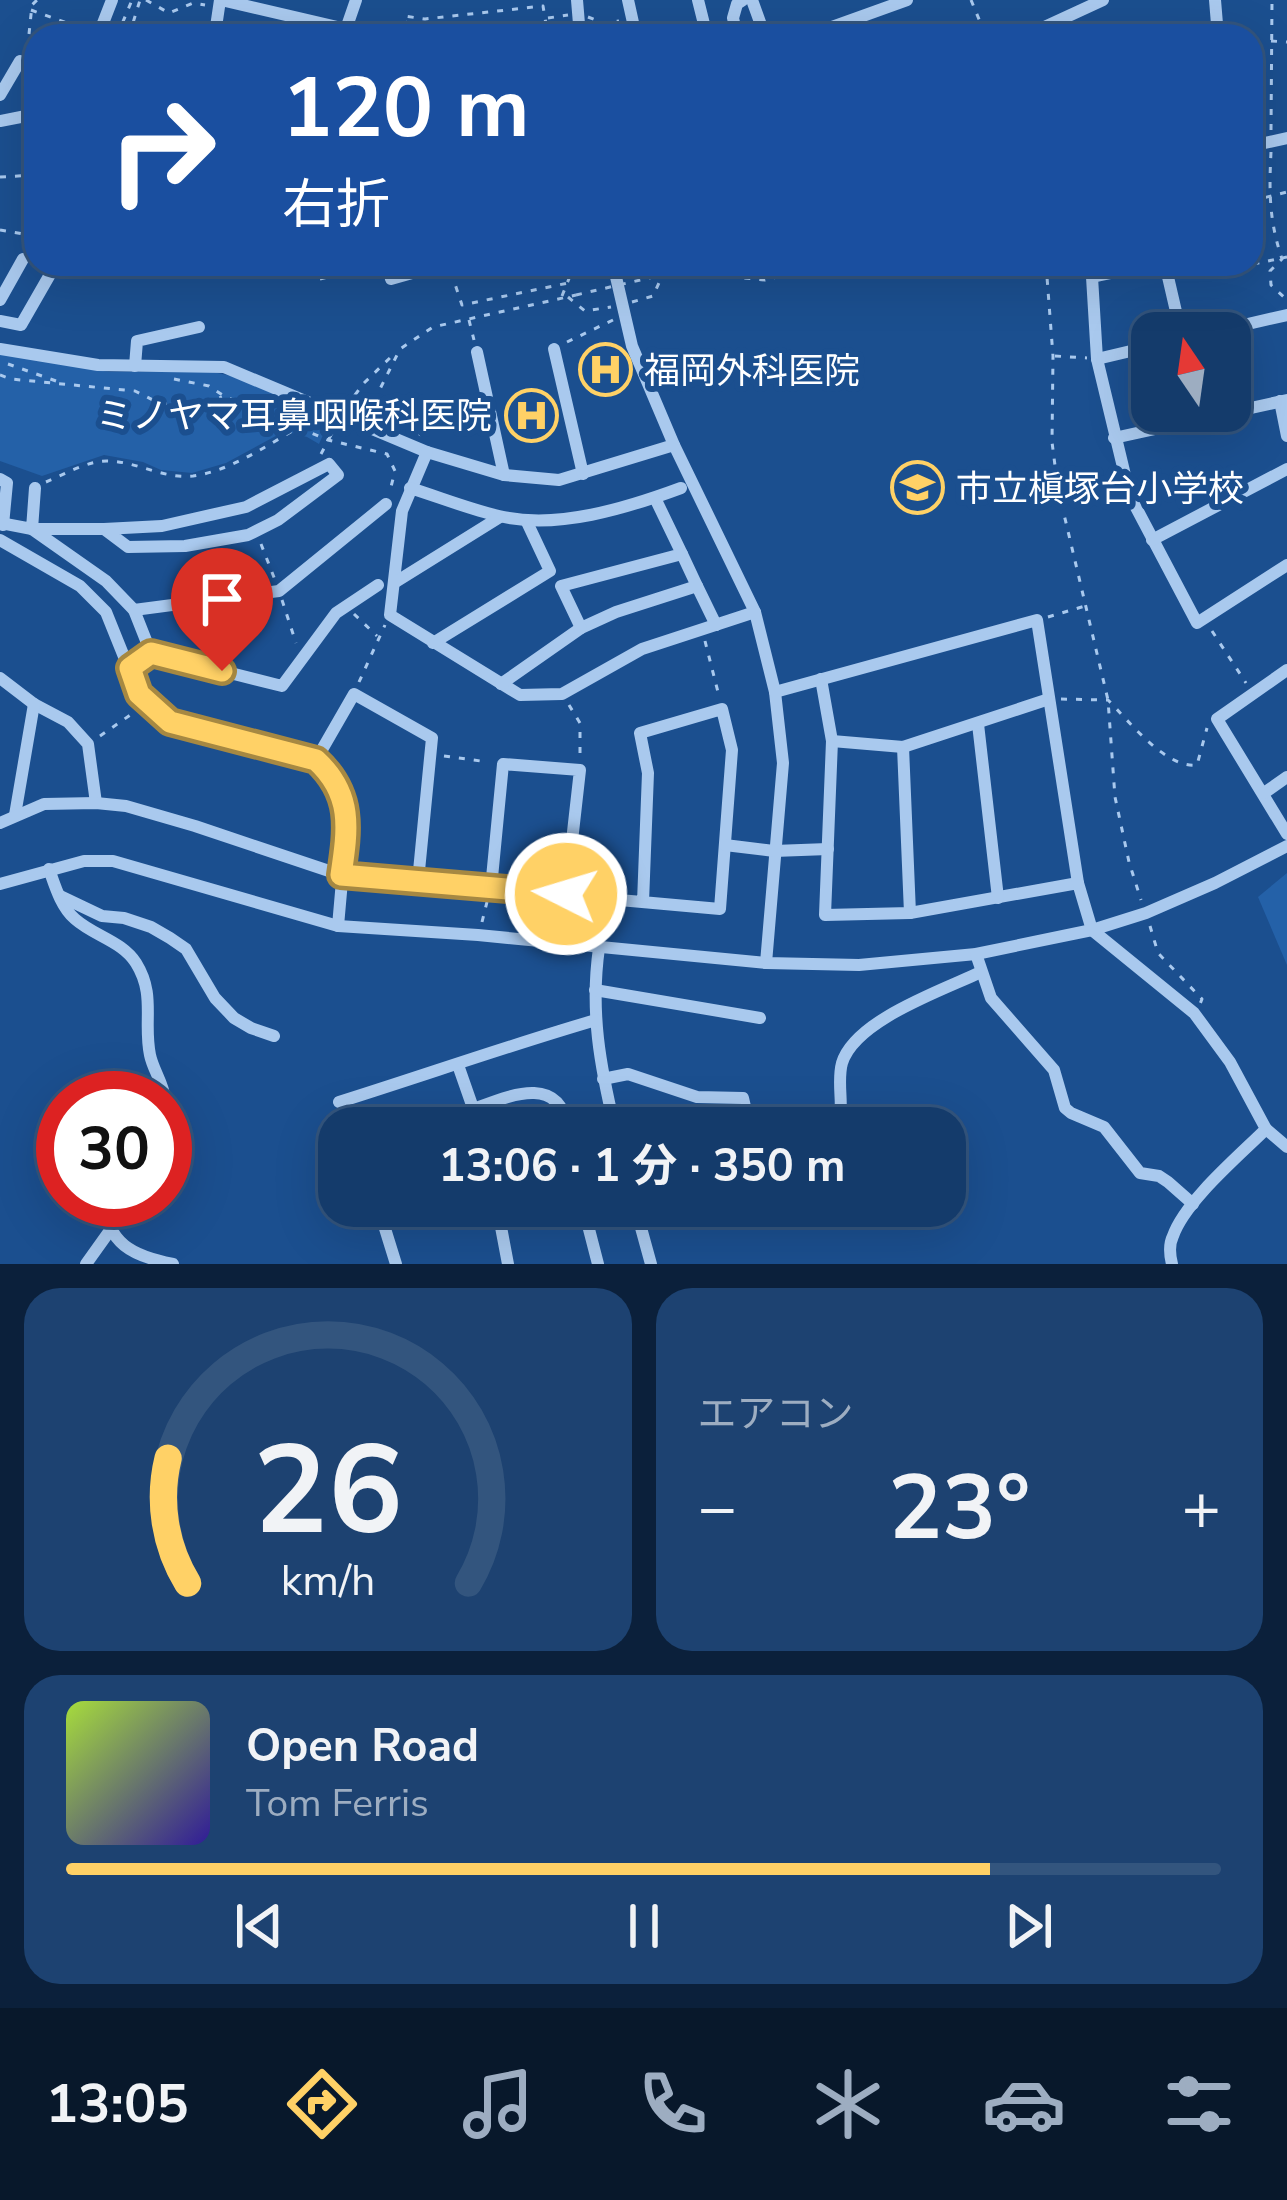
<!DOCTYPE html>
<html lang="ja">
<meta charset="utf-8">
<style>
:root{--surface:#143b6b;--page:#1d4271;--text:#f1f3f6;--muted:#9dadc1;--line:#33557e;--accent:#ffd166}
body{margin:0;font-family:"Nunito Sans","Noto Sans JP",sans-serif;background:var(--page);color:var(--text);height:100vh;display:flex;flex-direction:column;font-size:45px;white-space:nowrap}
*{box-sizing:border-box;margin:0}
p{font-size:39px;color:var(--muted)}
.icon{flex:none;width:66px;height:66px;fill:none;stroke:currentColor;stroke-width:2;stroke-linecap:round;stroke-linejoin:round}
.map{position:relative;height:1264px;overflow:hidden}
.sheet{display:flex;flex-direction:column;gap:24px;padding:24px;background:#0b203b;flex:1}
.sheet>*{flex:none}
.hud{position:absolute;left:24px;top:24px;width:1239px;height:252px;border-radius:36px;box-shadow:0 12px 48px #0002,0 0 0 3px var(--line);background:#1a4fa0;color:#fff;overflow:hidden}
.needle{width:78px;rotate:347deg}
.controls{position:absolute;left:1131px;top:312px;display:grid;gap:24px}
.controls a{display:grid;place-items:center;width:120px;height:120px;border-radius:24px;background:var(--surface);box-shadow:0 12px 48px #0002,0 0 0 3px var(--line);font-size:60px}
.speed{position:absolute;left:36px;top:1071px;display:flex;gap:24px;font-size:60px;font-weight:700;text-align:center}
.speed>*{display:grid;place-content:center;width:156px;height:156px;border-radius:50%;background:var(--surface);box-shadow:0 12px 48px #0002,0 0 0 3px var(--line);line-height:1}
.speed .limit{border:18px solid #d22;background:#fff;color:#111}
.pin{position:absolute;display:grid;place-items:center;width:102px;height:102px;color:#fff;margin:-123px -51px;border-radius:50% 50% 50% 0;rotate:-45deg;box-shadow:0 0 12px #0007}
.pin .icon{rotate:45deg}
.me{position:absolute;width:132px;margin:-66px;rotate:275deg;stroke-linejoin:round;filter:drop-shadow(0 0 9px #0008)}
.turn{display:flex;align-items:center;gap:42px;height:252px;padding:0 60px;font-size:54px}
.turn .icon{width:156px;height:156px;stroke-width:2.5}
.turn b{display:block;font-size:84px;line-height:102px}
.big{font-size:90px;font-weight:700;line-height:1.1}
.sheet .card{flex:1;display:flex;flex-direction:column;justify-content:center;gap:18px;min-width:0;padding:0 42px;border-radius:36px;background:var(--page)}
.sheet .dial{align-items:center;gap:0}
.dial svg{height:312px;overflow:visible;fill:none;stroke:var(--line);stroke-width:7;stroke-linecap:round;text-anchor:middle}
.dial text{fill:var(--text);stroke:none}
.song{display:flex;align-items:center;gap:36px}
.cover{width:144px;height:144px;border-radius:18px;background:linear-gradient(135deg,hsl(80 70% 55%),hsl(250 70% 35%))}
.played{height:12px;border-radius:6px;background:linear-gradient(90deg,var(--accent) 80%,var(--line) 80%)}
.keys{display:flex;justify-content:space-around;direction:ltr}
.heat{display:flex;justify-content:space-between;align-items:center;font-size:66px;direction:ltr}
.sheet .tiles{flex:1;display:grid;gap:24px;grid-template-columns:1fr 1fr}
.card:last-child{grid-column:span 2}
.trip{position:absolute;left:318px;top:1107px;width:648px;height:120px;border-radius:36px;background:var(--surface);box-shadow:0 12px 48px #0002,0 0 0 3px var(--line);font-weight:700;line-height:120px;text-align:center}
.dock{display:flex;height:192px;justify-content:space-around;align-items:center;background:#08182b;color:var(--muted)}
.dock .icon{width:84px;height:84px}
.dock .selected{color:var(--accent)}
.dock b{font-size:54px;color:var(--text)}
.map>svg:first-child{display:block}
</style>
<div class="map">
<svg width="1287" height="1264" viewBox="0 0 1287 1264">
<rect width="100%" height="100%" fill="#1b4f8f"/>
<!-- green -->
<g fill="#2461a8">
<path d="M0 354 109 372H213L231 376 293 400 330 419 319 444 307 437 285 431 226 463 192 473 161 470 143 462 104 455 42 476 0 461Z"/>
<path d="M1287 873V965L1258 897Z"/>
</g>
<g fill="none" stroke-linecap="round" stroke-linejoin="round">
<!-- path -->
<g stroke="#a9c9ee" stroke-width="3" stroke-dasharray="6 9" stroke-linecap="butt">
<path d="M146 0 169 13 193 3 205 5"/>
<path d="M971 0 986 36"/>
<path d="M31 10 67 23"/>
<path d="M588 17 603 23 619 21"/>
<path d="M548 18 568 15"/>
<path d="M29 34 32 5 37 0"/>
<path d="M117 36 132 0"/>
<path d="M129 36 140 0"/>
<path d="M382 36 408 30 404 16 425 19 543 6 548 36"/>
<path d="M1271 41 1287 42"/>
<path d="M1271 130 1272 0"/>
<path d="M1271 152C1269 192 1269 220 1282 259L1270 271 1271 285 1287 300"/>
<path d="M0 177 36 175"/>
<path d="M1251 201 1287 192"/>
<path d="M0 230 36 236"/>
<path d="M1046 264 1053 356 1052 442 1058 489 1108 700 1115 797 1129 862 1141 900"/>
<path d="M1228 264 1229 269 1287 257"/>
<path d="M701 270 706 274 765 280 834 264"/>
<path d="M451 272 462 305 568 283"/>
<path d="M653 277 680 270"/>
<path d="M320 279 377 265"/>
<path d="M562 296 572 271 571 264"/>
<path d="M568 297 585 311 611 307"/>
<path d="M632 302 653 296 663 274"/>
<path d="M469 320 474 340"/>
<path d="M567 342 613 320"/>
<path d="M1055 356 1087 358"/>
<path d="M8 364 56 381"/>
<path d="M0 375 11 379 135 391 159 403 190 407 222 397"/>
<path d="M174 379 209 386 224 396 328 440 387 454 395 471 390 491"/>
<path d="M355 395 363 384 394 354"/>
<path d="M421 435 373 403 400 349 433 327 576 295"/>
<path d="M321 454 331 435"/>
<path d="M46 482C65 474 89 460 109 461 138 462 163 479 193 476 230 471 264 447 296 429"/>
<path d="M261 544 275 580"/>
<path d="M282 600 296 643"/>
<path d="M354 614 377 636"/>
<path d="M1048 617 1085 606"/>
<path d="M1212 631 1246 683"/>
<path d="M705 641 719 696"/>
<path d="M359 682 385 625"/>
<path d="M1061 699 1108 700C1129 721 1166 769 1197 765L1207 728"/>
<path d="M569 705 580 723V759"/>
<path d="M100 736 136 711"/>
<path d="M444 756 488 762"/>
<path d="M482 922 487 902"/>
<path d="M1150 926 1158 953 1202 999 1200 1004"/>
</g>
<!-- minor -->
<g stroke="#a9c9ee" stroke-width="12">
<path d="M221 0 346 29 356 0"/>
<path d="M577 0 580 36"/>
<path d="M628 0 636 36"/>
<path d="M698 0 707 36"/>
<path d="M752 0 765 36"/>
<path d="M1215 0 1218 36"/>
<path d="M98 36 112 0"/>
<path d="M219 36 216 27 220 0"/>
<path d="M737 36 733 18 737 4 743 0"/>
<path d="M807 36 907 0"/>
<path d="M1025 36 1103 0"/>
<path d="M0 95 20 61"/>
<path d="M0 121 36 114"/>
<path d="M1251 146 1287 138"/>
<path d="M387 264 391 279 444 264"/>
<path d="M613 264 632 346 674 445 755 612 775 692 783 763 766 963"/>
<path d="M691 264V267"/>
<path d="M1154 264 1092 277 1097 359 1130 496 1197 623 1287 565"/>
<path d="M1165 264 1181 333"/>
<path d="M0 300 23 259"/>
<path d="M0 321 21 325 56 264"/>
<path d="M1209 333 1287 315"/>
<path d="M0 349 98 365 224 367 427 452 504 475 559 480 674 445"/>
<path d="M554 349 583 474"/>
<path d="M477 352 504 475"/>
<path d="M1097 359 1152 346"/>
<path d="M135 366 137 341 199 327"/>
<path d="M1280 401 1287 436"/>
<path d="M1114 438 1287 400"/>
<path d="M427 452 402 511 390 615 520 695 562 694 642 649 755 612"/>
<path d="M0 479 7 483 3 525"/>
<path d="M410 488C439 497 469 509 499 516 557 530 627 508 681 488"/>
<path d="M655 498 682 554 561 586 581 628 616 612 697 586 716 625"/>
<path d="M0 523 32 529 35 488"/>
<path d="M104 529 162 526 246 507 329 464 338 475 278 520 248 535 185 546 128 547 104 529H32L106 581 134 610"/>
<path d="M0 540 80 586 106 612 139 694 170 722 316 760 333 776 345 799V847L338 926"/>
<path d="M1152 540 1287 469"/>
<path d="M682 554 697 586"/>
<path d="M394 583 500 517"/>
<path d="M433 643 550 571 526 520"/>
<path d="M151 653 134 610 279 591 386 504"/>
<path d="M130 668 151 653 282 686 336 613 378 585"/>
<path d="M1287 670 1217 719 1287 834"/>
<path d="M0 678 34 704 68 722 88 744 96 803"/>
<path d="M821 679 832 741 825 915 910 913 1078 883 1092 930 1194 1013 1230 1062 1266 1129C1240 1155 1185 1201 1173 1236 1169 1244 1170 1256 1172 1264"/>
<path d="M501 684 581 628"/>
<path d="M775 692 1037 620 1078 883"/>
<path d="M978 724 998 898"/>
<path d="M832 741 903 747 1049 699"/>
<path d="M903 747 910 913"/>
<path d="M316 760 354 694 432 738 418 881"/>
<path d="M1264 793 1287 777"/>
<path d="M15 815 34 704"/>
<path d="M0 823 44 804 96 803 126 806 195 826 341 875 720 909 732 750 722 709 640 733 648 773 643 902"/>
<path d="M725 845 774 851 828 849"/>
<path d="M49 869C55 886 61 907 75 919 94 936 122 941 136 963 156 995 143 1021 150 1055 153 1070 163 1082 165 1099"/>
<path d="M0 884 84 861H113L338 926 478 935 766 963 859 965 976 954 1092 930 1146 913 1215 883 1287 846"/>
<path d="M491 888 503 764 580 770 566 894"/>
<path d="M60 896 102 916 124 918 151 927 170 938 186 949 215 998 234 1018 251 1028 274 1036"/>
<path d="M599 948C590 1011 600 1066 615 1128"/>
<path d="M976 954 991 998 1054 1070 1065 1108 1071 1113 1104 1127 1140 1173 1159 1176 1168 1182 1193 1204"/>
<path d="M595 990 760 1018"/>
<path d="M458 1065 480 1128"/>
<path d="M603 1079 628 1074 697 1097 743 1098 750 1128"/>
<path d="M339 1102C425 1075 510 1045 596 1020"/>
<path d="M414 1128C432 1123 450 1118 468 1111 503 1099 558 1070 568 1128"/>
<path d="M821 1128 835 1124 840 1119C843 1101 837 1081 842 1063 855 1020 943 990 981 972"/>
<path d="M1266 1129 1287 1147"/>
<path d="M103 1200C108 1244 132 1256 173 1264"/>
<path d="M378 1206 396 1264"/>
<path d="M497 1206 508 1264"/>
<path d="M583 1206 598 1264"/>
<path d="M635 1206 651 1264"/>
<path d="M86 1264 111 1229"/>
</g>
<!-- path-bridge -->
<g stroke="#a9c9ee" stroke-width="3" stroke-dasharray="6 9" stroke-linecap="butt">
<path d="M576 295 653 277"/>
<path d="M331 435 355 395"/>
</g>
</g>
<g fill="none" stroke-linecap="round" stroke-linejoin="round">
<defs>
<path id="route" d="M222 671 151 653 130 668 139 694 170 722 316 760C353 794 348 828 341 875L566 894"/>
</defs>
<!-- route casing -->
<use href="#route" stroke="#a68842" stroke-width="30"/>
<!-- route -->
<use href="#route" stroke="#ffd166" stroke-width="21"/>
</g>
<!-- icons -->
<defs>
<symbol id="hospital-ring" viewBox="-11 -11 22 22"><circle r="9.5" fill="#1b4f8f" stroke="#ffd166" stroke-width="1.5"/><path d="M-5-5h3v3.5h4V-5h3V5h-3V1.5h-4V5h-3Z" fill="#ffd166"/></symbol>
<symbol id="school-ring" viewBox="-11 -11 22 22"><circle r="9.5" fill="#1b4f8f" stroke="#ffd166" stroke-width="1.5"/><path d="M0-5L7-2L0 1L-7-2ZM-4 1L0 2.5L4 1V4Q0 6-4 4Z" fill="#ffd166"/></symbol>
</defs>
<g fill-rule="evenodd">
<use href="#hospital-ring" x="576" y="340" width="59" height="59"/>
<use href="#hospital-ring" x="502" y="386" width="59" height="59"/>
<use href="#school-ring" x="888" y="458" width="59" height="59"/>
</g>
<g text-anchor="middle" stroke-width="12" stroke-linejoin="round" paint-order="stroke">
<!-- poi labels -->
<g font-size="36" fill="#fff" stroke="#1b4f8f" text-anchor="start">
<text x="644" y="383">福岡外科医院</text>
<text x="492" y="428" text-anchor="end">ミノヤマ耳鼻咽喉科医院</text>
<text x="956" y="501">市立槇塚台小学校</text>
</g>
</g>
</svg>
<div class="controls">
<a><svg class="needle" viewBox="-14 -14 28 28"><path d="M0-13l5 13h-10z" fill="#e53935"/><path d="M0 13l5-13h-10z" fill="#9dadc1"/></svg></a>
</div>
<div class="speed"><div class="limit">30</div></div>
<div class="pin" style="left:222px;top:671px;background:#d93025"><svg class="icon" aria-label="arrive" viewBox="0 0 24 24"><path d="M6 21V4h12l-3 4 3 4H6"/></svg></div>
<svg class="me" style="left:566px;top:894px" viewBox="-20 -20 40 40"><circle r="17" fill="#ffd166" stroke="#fff" stroke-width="3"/><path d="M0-11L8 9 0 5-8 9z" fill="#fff"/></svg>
<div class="trip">13:06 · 1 分 · 350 m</div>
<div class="hud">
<div class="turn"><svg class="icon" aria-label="right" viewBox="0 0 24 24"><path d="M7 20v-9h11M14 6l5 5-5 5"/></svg><div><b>120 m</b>右折</div></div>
</div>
</div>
<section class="sheet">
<div class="tiles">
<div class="card dial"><svg viewBox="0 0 100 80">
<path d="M14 69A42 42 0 1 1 86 69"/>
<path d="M14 69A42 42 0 0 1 9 37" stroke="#ffd166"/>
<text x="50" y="56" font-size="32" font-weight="700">26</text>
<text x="50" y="72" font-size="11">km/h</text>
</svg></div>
<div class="card"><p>エアコン</p>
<div class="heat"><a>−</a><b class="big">23°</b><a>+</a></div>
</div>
<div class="card">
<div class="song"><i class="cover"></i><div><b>Open Road</b><p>Tom Ferris</p></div></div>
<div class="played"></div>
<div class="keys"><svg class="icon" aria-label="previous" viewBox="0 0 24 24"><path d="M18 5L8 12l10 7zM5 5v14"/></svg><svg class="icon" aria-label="pause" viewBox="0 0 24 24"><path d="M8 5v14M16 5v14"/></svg><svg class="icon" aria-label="next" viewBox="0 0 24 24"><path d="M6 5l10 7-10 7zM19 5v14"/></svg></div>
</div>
</div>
</section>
<nav class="dock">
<b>13:05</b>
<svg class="icon selected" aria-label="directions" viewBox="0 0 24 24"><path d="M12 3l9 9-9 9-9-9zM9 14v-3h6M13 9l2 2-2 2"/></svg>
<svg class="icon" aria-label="music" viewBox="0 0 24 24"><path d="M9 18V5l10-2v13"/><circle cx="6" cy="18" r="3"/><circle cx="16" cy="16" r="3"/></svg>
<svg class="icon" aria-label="phone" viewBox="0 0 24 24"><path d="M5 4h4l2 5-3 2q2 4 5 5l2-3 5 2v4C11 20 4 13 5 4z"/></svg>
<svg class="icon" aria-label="climate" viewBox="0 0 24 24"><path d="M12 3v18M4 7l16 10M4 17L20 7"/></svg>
<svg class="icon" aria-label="car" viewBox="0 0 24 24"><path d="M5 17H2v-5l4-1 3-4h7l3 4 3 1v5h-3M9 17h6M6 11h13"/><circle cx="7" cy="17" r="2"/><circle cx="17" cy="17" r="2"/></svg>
<svg class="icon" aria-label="filters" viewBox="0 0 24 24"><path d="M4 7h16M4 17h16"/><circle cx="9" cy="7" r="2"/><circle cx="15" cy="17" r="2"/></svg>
</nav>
